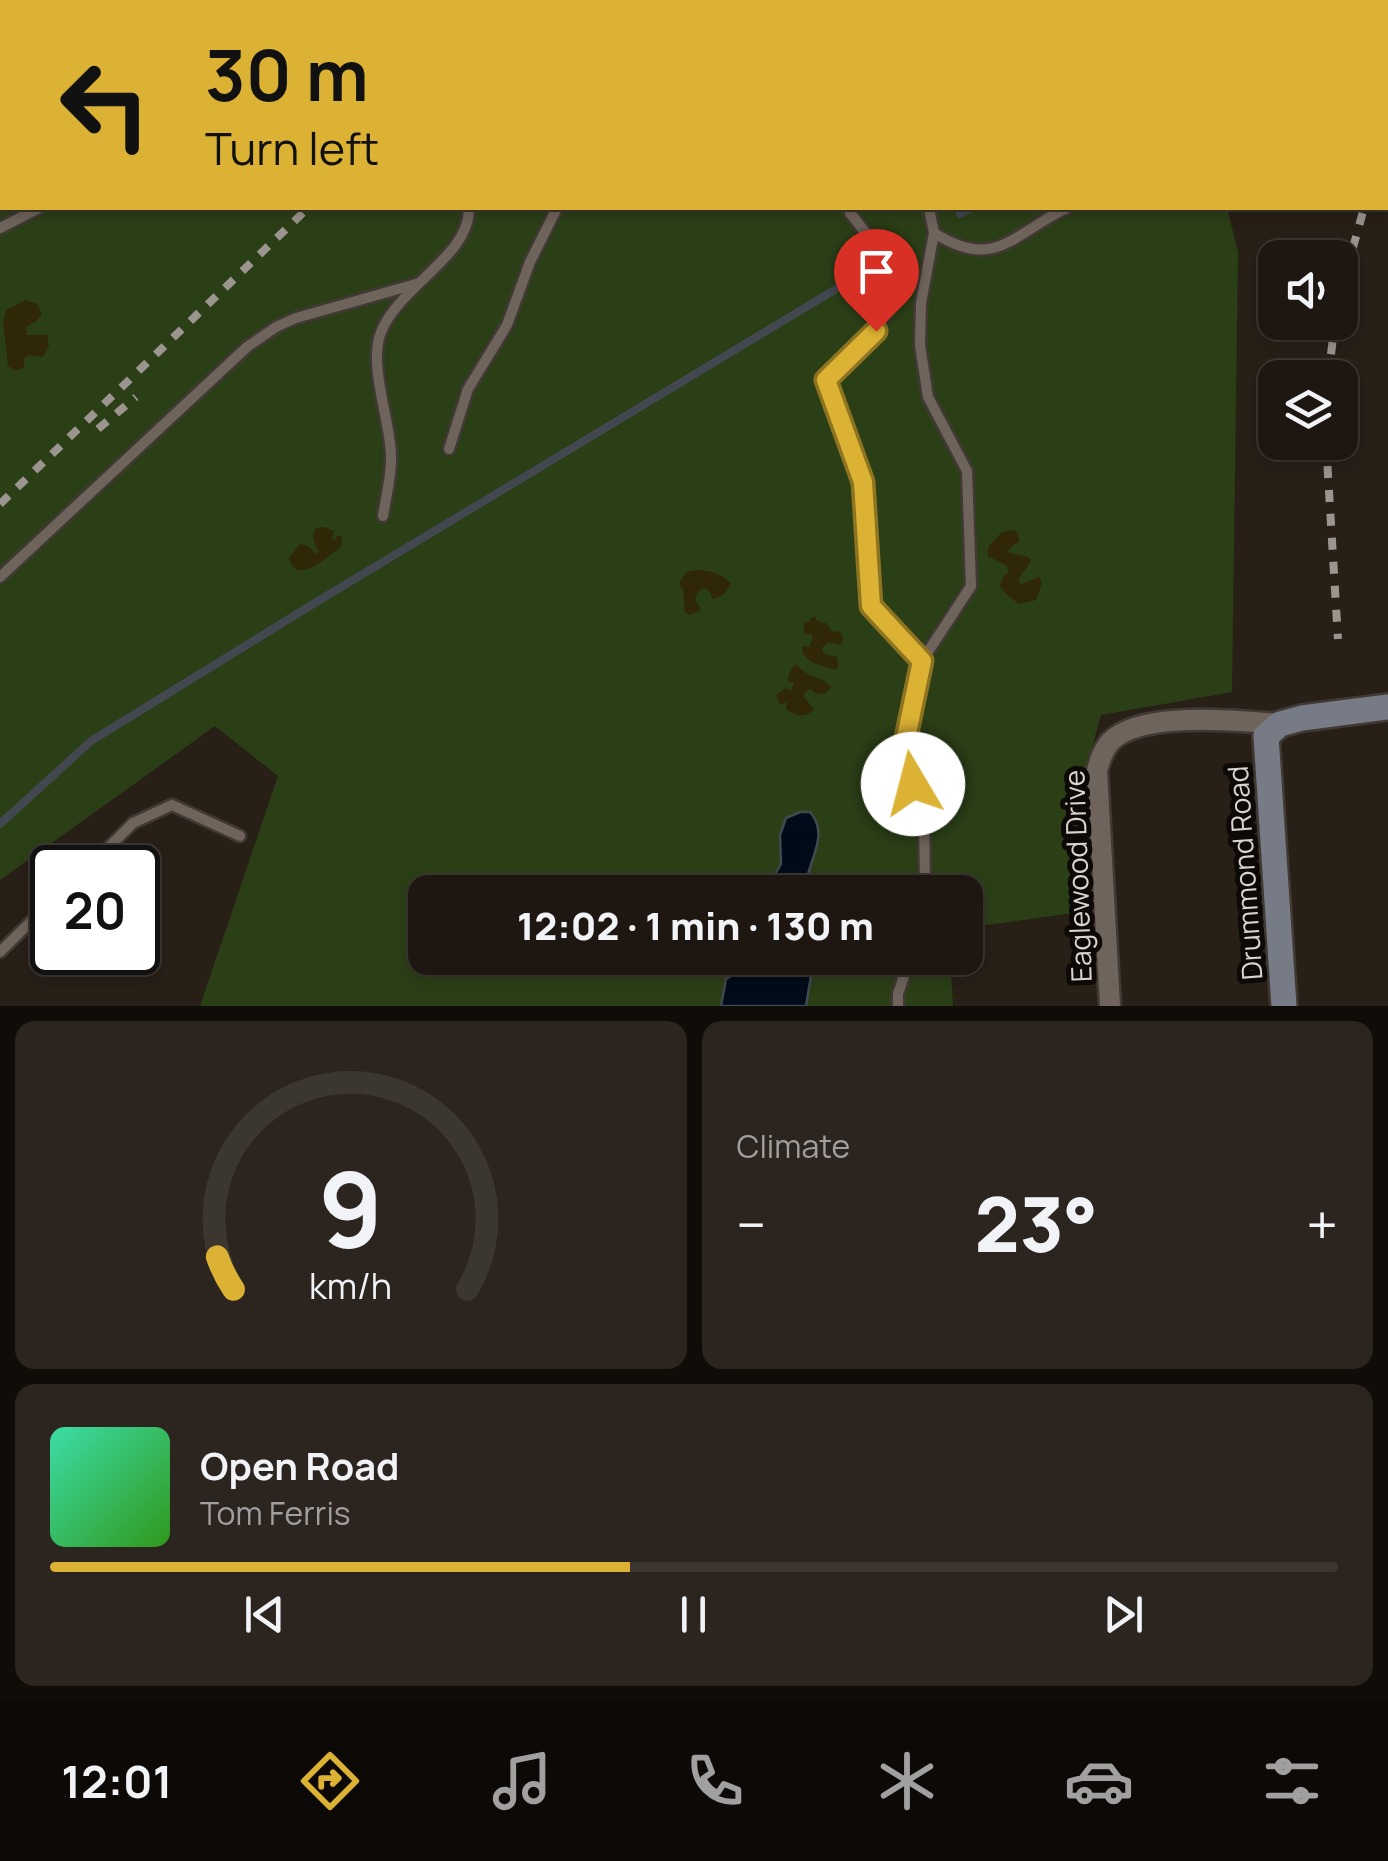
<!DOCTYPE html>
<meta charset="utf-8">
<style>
:root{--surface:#1e1711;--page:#2b241f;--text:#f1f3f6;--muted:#a19f9f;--line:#3c3631;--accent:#dbb233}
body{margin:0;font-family:Manrope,sans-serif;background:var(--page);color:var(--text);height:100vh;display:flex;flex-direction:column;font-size:38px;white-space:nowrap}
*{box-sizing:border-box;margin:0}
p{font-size:32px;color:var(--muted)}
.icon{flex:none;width:55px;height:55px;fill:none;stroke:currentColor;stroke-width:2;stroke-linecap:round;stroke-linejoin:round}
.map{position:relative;height:1006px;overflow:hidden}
.side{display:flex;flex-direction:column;gap:15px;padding:15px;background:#100d09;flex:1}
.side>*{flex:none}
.banner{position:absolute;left:0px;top:0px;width:1390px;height:210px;box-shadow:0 5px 15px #0003,0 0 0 2px var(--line);background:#dbb233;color:#111;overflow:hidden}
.controls{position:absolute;left:1258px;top:240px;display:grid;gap:20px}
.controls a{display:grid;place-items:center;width:100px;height:100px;border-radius:20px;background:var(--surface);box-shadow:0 5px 15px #0003,0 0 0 2px var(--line);font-size:50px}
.speed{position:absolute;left:30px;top:845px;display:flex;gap:20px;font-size:50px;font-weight:700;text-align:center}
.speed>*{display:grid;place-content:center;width:130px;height:130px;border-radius:50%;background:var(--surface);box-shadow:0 5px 15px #0003,0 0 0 2px var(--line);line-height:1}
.speed .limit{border:5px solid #111;border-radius:15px;background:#fff;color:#111}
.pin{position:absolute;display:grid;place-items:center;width:85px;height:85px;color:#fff;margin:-102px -42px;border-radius:50% 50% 50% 0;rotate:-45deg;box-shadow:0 0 10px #0007}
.pin .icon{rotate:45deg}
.me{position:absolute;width:110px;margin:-55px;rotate:352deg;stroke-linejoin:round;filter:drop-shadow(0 0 8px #0008)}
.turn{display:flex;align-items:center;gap:35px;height:210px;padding:0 40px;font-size:45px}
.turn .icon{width:130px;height:130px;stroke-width:2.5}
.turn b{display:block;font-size:70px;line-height:85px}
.big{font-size:75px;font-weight:800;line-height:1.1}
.side .widget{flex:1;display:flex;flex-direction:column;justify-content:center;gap:15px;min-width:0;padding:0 35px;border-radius:20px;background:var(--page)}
.side .dial{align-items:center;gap:0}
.dial svg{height:260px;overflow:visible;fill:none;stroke:var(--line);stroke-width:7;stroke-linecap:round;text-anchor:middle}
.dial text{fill:var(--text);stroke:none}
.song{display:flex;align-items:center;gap:30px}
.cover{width:120px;height:120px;border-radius:15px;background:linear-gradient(135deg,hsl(160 70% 55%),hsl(110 70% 35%))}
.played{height:10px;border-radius:5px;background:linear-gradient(90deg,var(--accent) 45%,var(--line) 45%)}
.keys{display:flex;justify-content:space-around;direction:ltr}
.heat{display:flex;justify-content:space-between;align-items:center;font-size:55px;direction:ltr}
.side .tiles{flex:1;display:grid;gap:15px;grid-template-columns:1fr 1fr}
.widget:last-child{grid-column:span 2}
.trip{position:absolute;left:408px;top:875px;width:575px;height:100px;border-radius:20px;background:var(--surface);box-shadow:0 5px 15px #0003,0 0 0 2px var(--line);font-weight:800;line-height:100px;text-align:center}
.dock{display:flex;height:160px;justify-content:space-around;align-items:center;background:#0c0907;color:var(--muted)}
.dock .icon{width:70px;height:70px}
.dock .active{color:var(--accent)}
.dock b{font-size:45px;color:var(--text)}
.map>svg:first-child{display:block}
</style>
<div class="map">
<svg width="1388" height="1006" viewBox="0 0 1388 1006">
<rect width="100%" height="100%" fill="#281f17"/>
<!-- green -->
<path fill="#2b3f17" d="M0 0H1176L1177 2H2V208H1227L1238 252 1232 692 1101 715 1077 801 1080 912 965 928V892H425V958H950L953 1006H200L278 776 215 726 0 880Z"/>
<!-- sand -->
<g fill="#2f2706">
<path d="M26 300 37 304 42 315 35 322 26 327 27 335H47L49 346 43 357 28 355 23 360 25 367 16 371 8 366 3 322 6 310Z"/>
<path d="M324 527 334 531 332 538 335 540 338 535 342 537 341 547C326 557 297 587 289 558L300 544 306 545 317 554 319 552C315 543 310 539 316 528Z"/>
<path d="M1011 530C1018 531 1019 535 1019 542L1013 545 1007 552C1015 556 1025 554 1031 559 1029 568 1021 572 1018 581L1021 584 1039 577 1042 583 1036 600 1019 604 1006 594 1000 586 1003 577 1009 572 1007 566 988 556V547L1002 532Z"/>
<path d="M697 570C712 571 720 573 731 583 727 592 722 598 712 599L711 593 704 588 698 592 695 599 701 610 690 615 685 612 683 589 679 584 686 572Z"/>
<path d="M815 616 817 621 826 623 833 632 840 631 843 639 841 645 829 642 822 648 823 653 837 657 838 668 835 670 811 662 803 654 802 646 809 647 813 638 811 634H804V622H809L811 618Z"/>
<path d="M797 665C811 681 819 673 831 687L826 693 816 694 810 689 804 693V697L814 709C806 719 795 716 786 709V702L780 705 776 695 786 688 791 691 794 683 789 682 788 677 793 666Z"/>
</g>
<!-- water -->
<g fill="#000b19" stroke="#424750" stroke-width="2.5">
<path d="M800 812H810C832 837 804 864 806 892H765L781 864 780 835 786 818Z"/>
<path d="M768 958H814L806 1006H721L726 979 743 968 752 970Z"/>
</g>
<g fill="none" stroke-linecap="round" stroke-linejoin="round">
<!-- stream -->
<g stroke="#424750" stroke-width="8">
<path d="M1268 2 1271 0"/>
<path d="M960 214 971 208"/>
<path d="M0 824 91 741 318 601 856 277"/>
</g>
<defs>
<g id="lane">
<path d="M584 0 589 2"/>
<path d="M804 0 806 2"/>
<path d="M885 0 886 2"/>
<path d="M215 2 218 0"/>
<path d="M330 2V0"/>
<path d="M669 2 676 0"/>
<path d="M0 77 2 78"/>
<path d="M0 190 2 189"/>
<path d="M849 208 850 213C919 297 895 313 826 380L863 482 871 606 922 661"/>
<path d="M0 228 39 208"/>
<path d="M934 233C996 272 1013 233 1067 208"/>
<path d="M449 449 468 389 507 325 530 262 557 208"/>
<path d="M383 516C386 497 392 474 391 455 390 419 368 365 381 332 399 286 470 256 469 208"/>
<path d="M0 577 247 347 276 327 296 318 416 284"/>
<path d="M88 868 133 823 172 805 240 836"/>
<path d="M925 892 924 812 902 757 922 661 971 586 967 471 928 397 920 345 921 303 934 233 929 208"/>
<path d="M0 952 52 901"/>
<path d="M898 1006V994L910 958"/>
</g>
<path id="street" d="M1110 1006 1097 770C1100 760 1103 750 1110 742 1140 710 1239 721 1280 724"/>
<path id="secondary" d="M1284 1006 1266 736 1280 724 1302 718 1388 707"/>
</defs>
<!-- lane casing -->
<use href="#lane" stroke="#413934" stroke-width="15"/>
<!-- street casing -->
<use href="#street" stroke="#413934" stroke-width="25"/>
<!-- secondary casing -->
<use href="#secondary" stroke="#413934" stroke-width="30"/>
<!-- lane -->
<use href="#lane" stroke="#6f645b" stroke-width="10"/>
<!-- street -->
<use href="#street" stroke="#6f645b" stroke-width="20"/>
<!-- secondary -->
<use href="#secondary" stroke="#777b86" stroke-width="25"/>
<!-- rail -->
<g stroke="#9c948e" stroke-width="8" stroke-dasharray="12 12" stroke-linecap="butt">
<path d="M520 2 523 0"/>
<path d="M1388 148V147"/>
<path d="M1340 294 1364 208"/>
<path d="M1328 378 1335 322"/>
<path d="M98 429 136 397"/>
<path d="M1326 442 1338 639"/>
<path d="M0 504 308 208"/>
</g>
</g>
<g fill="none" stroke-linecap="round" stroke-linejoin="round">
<defs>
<path id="route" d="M876 331 826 380 863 482 871 606 922 661 902 757 913 784"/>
</defs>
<!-- route casing -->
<use href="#route" stroke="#8e7421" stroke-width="25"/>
<!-- route -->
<use href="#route" stroke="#dbb233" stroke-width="18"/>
</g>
<g text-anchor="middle" stroke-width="10" stroke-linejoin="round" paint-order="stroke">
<!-- street labels -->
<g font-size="28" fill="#dbd4cf" stroke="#0d0906">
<text transform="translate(1245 873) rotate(-94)" y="10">Drummond Road</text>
<text transform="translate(1078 876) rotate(-92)" y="10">Eaglewood Drive</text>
</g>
</g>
</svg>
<div class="controls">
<a><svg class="icon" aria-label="sound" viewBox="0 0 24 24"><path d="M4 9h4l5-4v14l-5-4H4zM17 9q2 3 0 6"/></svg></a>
<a><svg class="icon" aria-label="layers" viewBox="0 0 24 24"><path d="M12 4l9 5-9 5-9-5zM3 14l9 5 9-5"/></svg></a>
</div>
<div class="speed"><div class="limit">20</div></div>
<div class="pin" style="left:876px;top:331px;background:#d93025"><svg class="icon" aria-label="arrive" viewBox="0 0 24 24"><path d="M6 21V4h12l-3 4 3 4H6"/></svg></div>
<svg class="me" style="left:913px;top:784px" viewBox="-20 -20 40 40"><circle r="19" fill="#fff"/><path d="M0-13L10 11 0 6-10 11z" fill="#dbb233"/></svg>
<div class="trip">12:02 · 1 min · 130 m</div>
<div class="banner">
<div class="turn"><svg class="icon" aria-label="left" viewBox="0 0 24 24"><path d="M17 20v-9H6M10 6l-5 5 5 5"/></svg><div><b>30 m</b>Turn left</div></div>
</div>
</div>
<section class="side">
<div class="tiles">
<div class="widget dial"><svg viewBox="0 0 100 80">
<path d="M14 69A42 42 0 1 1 86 69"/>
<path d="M14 69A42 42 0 0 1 9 59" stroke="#dbb233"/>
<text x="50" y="56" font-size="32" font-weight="700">9</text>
<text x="50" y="72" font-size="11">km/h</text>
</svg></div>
<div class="widget"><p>Climate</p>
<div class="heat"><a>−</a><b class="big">23°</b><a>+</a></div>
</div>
<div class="widget">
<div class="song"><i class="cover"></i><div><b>Open Road</b><p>Tom Ferris</p></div></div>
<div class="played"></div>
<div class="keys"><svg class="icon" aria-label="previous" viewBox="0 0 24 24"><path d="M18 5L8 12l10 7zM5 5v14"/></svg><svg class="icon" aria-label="pause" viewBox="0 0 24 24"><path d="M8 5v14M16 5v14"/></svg><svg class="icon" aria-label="next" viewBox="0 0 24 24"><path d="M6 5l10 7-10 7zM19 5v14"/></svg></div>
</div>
</div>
</section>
<nav class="dock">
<b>12:01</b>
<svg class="icon active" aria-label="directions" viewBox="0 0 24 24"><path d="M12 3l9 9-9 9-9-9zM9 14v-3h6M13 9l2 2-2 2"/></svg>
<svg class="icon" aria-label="music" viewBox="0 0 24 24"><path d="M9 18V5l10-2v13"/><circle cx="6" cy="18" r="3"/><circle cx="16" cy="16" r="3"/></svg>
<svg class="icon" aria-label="phone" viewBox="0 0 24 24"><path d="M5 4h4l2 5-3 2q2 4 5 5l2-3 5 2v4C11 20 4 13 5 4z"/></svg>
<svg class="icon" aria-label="climate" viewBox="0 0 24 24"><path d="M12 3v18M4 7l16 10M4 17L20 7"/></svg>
<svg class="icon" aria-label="car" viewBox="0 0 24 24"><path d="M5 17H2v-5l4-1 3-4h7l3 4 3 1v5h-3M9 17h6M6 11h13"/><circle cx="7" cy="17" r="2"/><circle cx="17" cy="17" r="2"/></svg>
<svg class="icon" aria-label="filters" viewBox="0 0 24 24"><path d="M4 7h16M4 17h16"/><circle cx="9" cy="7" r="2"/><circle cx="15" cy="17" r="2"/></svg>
</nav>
